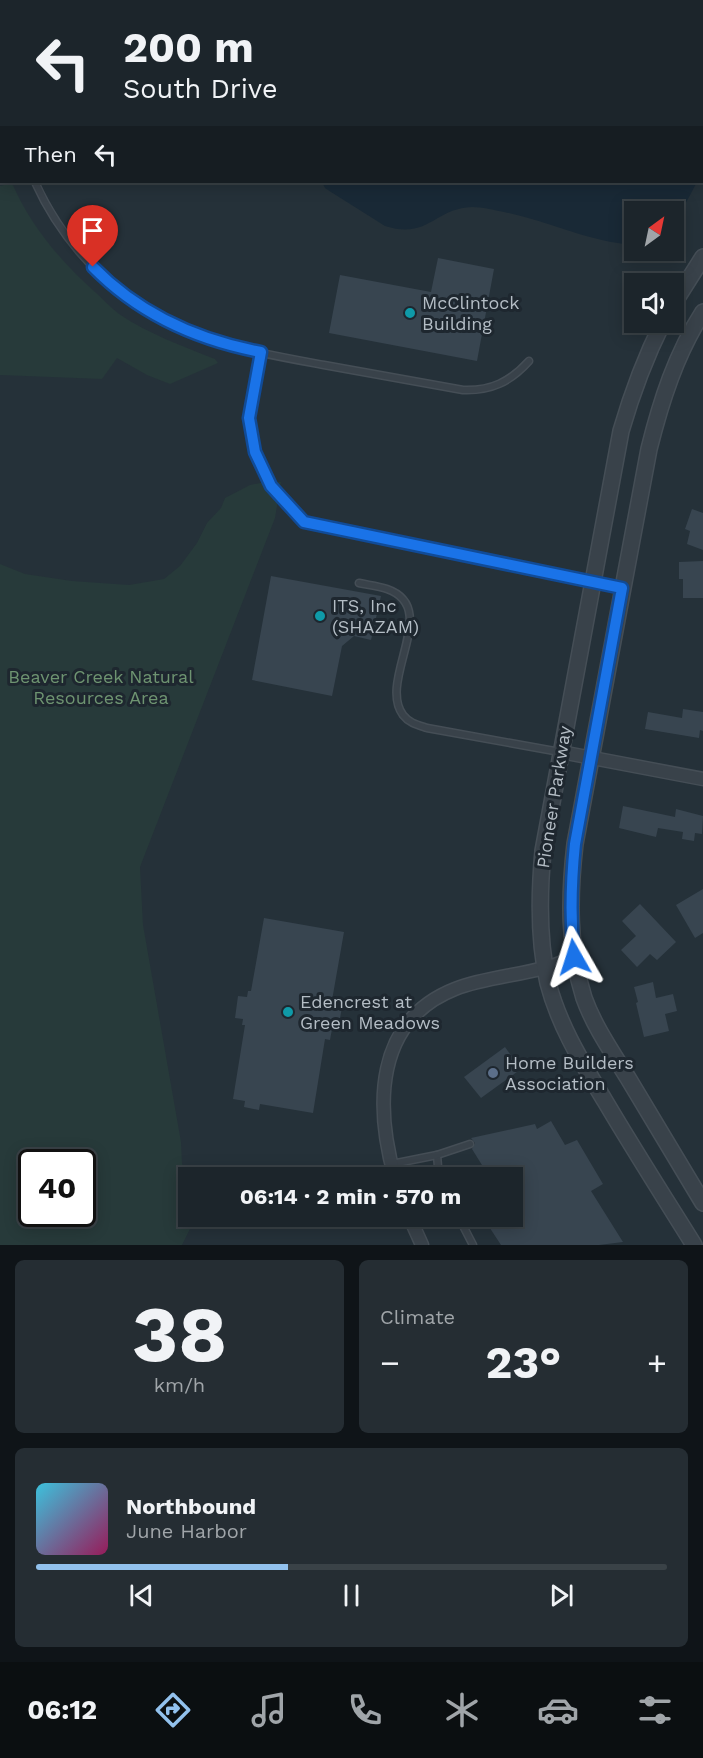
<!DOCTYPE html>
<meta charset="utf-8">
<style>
:root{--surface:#1c252b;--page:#252d33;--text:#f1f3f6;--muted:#a0a5a9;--line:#3a4247;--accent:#92c1ed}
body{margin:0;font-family:"Work Sans",sans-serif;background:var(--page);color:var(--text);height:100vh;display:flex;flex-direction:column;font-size:22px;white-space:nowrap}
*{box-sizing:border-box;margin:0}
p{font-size:20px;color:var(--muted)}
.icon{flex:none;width:33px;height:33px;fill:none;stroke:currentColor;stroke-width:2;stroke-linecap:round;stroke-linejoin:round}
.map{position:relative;height:1245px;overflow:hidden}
.drawer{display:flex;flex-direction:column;gap:15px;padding:15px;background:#0f1418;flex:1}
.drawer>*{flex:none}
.hud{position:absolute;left:0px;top:0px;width:704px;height:183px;box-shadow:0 3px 15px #0003,0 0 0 2px var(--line);background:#1c252b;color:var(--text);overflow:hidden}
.needle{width:39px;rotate:33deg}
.fabs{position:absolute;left:624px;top:201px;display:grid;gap:12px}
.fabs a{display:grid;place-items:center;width:60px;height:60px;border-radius:0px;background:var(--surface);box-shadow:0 3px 15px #0003,0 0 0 2px var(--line);font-size:30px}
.speed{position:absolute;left:18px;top:1149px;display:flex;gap:12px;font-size:30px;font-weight:700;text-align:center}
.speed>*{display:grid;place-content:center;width:78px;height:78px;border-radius:50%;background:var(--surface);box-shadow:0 3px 15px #0003,0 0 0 2px var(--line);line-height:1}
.speed .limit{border:3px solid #111;border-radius:9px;background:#fff;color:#111}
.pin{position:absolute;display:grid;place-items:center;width:51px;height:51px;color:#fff;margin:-62px -26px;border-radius:50% 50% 50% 0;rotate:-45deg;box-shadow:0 0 6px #0007}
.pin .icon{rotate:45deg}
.me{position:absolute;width:66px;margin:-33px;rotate:354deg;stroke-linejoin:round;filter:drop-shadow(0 0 4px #0008)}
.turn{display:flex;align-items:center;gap:21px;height:126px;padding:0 24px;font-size:27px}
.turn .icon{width:78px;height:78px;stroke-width:2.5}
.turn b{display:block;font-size:42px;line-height:51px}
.then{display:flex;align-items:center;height:57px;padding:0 24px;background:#0003;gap:12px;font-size:22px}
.big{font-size:45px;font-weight:700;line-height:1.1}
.drawer .tile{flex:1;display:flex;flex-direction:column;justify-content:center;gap:9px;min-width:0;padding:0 21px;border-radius:9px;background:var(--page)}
.drawer .dial{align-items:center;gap:0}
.dial b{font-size:78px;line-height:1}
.song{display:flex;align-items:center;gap:18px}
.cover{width:72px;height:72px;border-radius:9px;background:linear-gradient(135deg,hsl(190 70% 55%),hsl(330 70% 35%))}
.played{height:6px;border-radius:3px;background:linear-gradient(90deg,var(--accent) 40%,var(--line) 40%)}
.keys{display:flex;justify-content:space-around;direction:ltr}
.heat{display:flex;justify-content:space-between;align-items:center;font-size:33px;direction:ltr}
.drawer .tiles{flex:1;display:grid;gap:15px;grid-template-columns:1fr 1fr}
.tile:last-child{grid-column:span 2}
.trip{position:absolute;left:178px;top:1167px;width:345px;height:60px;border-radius:0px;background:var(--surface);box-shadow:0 3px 15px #0003,0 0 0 2px var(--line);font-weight:700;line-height:60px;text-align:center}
.tab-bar{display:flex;height:96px;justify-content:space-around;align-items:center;background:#0b0f11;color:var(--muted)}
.tab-bar .icon{width:42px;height:42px}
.tab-bar .selected{color:var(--accent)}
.tab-bar b{font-size:27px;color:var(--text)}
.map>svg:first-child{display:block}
</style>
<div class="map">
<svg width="703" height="1245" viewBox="0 0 703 1245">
<rect width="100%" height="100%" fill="#253139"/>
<!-- green -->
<g fill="#273a3a" fill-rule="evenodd">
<path d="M12 183C30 225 61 262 95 292 103 299 111 308 119 314 149 334 182 346 215 359L218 363 170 384 147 375 117 358 102 379 0 375V186Z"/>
<path d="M270 481 281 482 275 518 140 867 143 925 181 1142 182 1163 189 1191V1216L196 1217 182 1245H0V564L25 574 72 581 129 585 164 579 180 566 197 543 207 523 221 508 225 498 250 485ZM32 1162H82V1214H32Z"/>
</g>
<!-- water -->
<path fill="#192936" d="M322 182H697L674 225V212H634V245C589 242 548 221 504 212 494 210 482 207 472 207 435 208 428 240 385 226L331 192 325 188Z"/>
<!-- building -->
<g fill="#384550">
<path d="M438 258 494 269 477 361 329 333 340 275 431 292Z"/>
<path d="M692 509 703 513V550L687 544 690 531 685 529Z"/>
<path d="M703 561V598H683V579H679V562Z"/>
<path d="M271 576 381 596 371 640 354 636 342 646 332 696 252 680Z"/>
<path d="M683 709 703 712V731L700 730 699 738 645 729 648 712 682 718Z"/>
<path d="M623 806 675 817 676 809 703 816 702 834 695 833 694 841 682 839 683 832 658 828 656 837 619 828Z"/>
<path d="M703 889V933L695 938 676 905Z"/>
<path d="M640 904 676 942 657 960 650 954 637 967 621 950 636 936 622 921Z"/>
<path d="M264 918 344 932 331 1006 342 1007 338 1030 332 1029 330 1040 325 1039 313 1113 260 1104 259 1110 244 1107 245 1101 233 1099 245 1025H242L243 1019 235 1018 238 996 247 997 248 991H251Z"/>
<path d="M653 982 656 998 673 994 677 1011 665 1014 669 1031 644 1037 636 1003 638 1002 634 987Z"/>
<path d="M505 1047 521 1069 481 1098 464 1077Z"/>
<path d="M551 1121 565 1145 577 1140 603 1184 591 1191 623 1242 599 1245H501L482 1216H513V1178H490L472 1149 475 1143 471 1138 535 1124 537 1129Z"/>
</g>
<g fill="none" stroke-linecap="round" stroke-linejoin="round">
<defs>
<g id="service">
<path d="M4 0V2"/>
<path d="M641 0 643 2"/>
<path d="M671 0 672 2"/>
<path d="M702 36 703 37"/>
<path d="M35 182C67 253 132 316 208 340 246 351 286 358 324 365 370 373 417 382 463 390 491 391 510 382 529 361"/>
<path d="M261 352 249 418 255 452 271 486 304 522 622 588"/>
<path d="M359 583C368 585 378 586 387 589 442 608 377 680 403 715 409 723 418 725 427 728L560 752"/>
<path d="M437 1155 439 1178"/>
<path d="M392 1164 437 1155 470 1144"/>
<path d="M458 1216 473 1245"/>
</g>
<g id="minor">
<path d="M561 752 703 779"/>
<path d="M395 1178C375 1107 374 1021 455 989 483 978 515 976 544 968 555 966 565 961 574 957"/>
<path d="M409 1216 422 1245"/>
</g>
<g id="tertiary">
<path d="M674 303 703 257"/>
<path d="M703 312C676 354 661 401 649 449L575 844C569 896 568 948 584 998 594 1026 612 1052 628 1078 653 1119 678 1161 703 1203"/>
<path d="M663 322C645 358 632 393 621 431L543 851C539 894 538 940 548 983 559 1026 583 1064 605 1101 634 1150 664 1197 694 1245"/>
</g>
</defs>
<!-- service casing -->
<use href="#service" stroke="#454e56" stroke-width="9"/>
<!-- minor casing -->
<use href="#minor" stroke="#454e56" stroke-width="15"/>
<!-- tertiary casing -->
<use href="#tertiary" stroke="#454e56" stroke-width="18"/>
<!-- service -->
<use href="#service" stroke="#39424a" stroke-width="6"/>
<!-- minor -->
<use href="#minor" stroke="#39424a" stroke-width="12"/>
<!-- tertiary -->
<use href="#tertiary" stroke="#39424a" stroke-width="15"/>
</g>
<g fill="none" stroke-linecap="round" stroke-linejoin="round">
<defs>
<path id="route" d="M93 267C139 314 197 340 261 352L249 418 255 452 271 486 304 522 622 588 575 844C571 883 570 919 574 957"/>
</defs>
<!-- route casing -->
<use href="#route" stroke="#114b97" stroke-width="15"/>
<!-- route -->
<use href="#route" stroke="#1a73e8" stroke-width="10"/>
</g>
<!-- markers -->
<g fill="#0f9aa8" stroke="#1e272f" stroke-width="2">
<circle cx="410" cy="313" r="6"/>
<circle cx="320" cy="616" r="6"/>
<circle cx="288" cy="1012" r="6"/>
</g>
<circle fill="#5c6f8a" stroke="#1e272f" stroke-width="2" cx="493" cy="1073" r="6"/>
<g text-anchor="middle" stroke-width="6" stroke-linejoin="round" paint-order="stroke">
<!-- poi labels -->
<g font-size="18" fill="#b4bdc5" stroke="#1e272f" text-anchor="start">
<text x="422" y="309">McClintock<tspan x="422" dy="21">Building</tspan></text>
<text x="332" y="612">ITS, Inc<tspan x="332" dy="21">(SHAZAM)</tspan></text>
<text x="300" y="1008">Edencrest at<tspan x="300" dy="21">Green Meadows</tspan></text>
<text x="505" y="1069">Home Builders<tspan x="505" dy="21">Association</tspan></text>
</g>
<!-- park labels -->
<g font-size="18" fill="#6e9471" stroke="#1e272f">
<text x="101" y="683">Beaver Creek Natural<tspan x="101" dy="21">Resources Area</tspan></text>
</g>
<!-- street labels -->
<g font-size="18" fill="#b4bdc5" stroke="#1e272f">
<text transform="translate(554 797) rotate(-81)" y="6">Pioneer Parkway</text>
</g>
</g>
</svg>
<div class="fabs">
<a><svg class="needle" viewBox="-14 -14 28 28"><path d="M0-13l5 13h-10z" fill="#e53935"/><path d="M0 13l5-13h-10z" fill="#a0a5a9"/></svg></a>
<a><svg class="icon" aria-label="sound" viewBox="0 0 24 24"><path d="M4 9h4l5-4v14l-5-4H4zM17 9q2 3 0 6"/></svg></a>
</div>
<div class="speed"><div class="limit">40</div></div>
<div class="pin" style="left:93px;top:267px;background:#d93025"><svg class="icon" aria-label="arrive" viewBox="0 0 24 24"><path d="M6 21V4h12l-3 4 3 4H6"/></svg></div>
<svg class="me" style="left:574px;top:957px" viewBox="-20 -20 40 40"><path d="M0-17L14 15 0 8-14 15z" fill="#1a73e8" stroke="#fff" stroke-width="4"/></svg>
<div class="trip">06:14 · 2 min · 570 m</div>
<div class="hud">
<div class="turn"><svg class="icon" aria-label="left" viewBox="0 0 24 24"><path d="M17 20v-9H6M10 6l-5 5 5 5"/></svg><div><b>200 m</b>South Drive</div></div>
<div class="then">Then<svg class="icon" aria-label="left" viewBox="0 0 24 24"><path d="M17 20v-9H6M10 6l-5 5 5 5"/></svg></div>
</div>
</div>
<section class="drawer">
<div class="tiles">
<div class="tile dial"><b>38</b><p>km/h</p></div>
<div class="tile"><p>Climate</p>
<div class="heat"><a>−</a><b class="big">23°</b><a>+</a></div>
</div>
<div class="tile">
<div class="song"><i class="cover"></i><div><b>Northbound</b><p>June Harbor</p></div></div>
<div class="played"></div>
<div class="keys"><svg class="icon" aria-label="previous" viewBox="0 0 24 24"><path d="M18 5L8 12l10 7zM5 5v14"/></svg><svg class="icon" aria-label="pause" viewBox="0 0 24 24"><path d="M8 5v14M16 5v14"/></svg><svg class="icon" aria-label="next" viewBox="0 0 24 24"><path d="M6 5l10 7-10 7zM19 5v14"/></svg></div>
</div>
</div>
</section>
<nav class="tab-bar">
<b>06:12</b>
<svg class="icon selected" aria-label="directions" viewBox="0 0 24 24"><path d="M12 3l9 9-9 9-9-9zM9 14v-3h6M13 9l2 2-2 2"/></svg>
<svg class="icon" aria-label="music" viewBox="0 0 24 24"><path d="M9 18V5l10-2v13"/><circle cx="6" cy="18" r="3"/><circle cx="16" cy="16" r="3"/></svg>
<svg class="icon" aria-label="phone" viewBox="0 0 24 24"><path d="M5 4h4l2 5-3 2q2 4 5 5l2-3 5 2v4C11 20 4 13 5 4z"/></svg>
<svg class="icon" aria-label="climate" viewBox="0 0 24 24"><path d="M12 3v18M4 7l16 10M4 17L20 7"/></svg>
<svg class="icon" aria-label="car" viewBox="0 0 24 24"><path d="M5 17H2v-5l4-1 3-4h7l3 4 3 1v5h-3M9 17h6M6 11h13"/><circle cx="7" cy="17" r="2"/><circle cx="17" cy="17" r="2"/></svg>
<svg class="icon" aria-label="filters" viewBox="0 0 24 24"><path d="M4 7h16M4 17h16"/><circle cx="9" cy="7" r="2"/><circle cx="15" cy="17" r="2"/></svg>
</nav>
